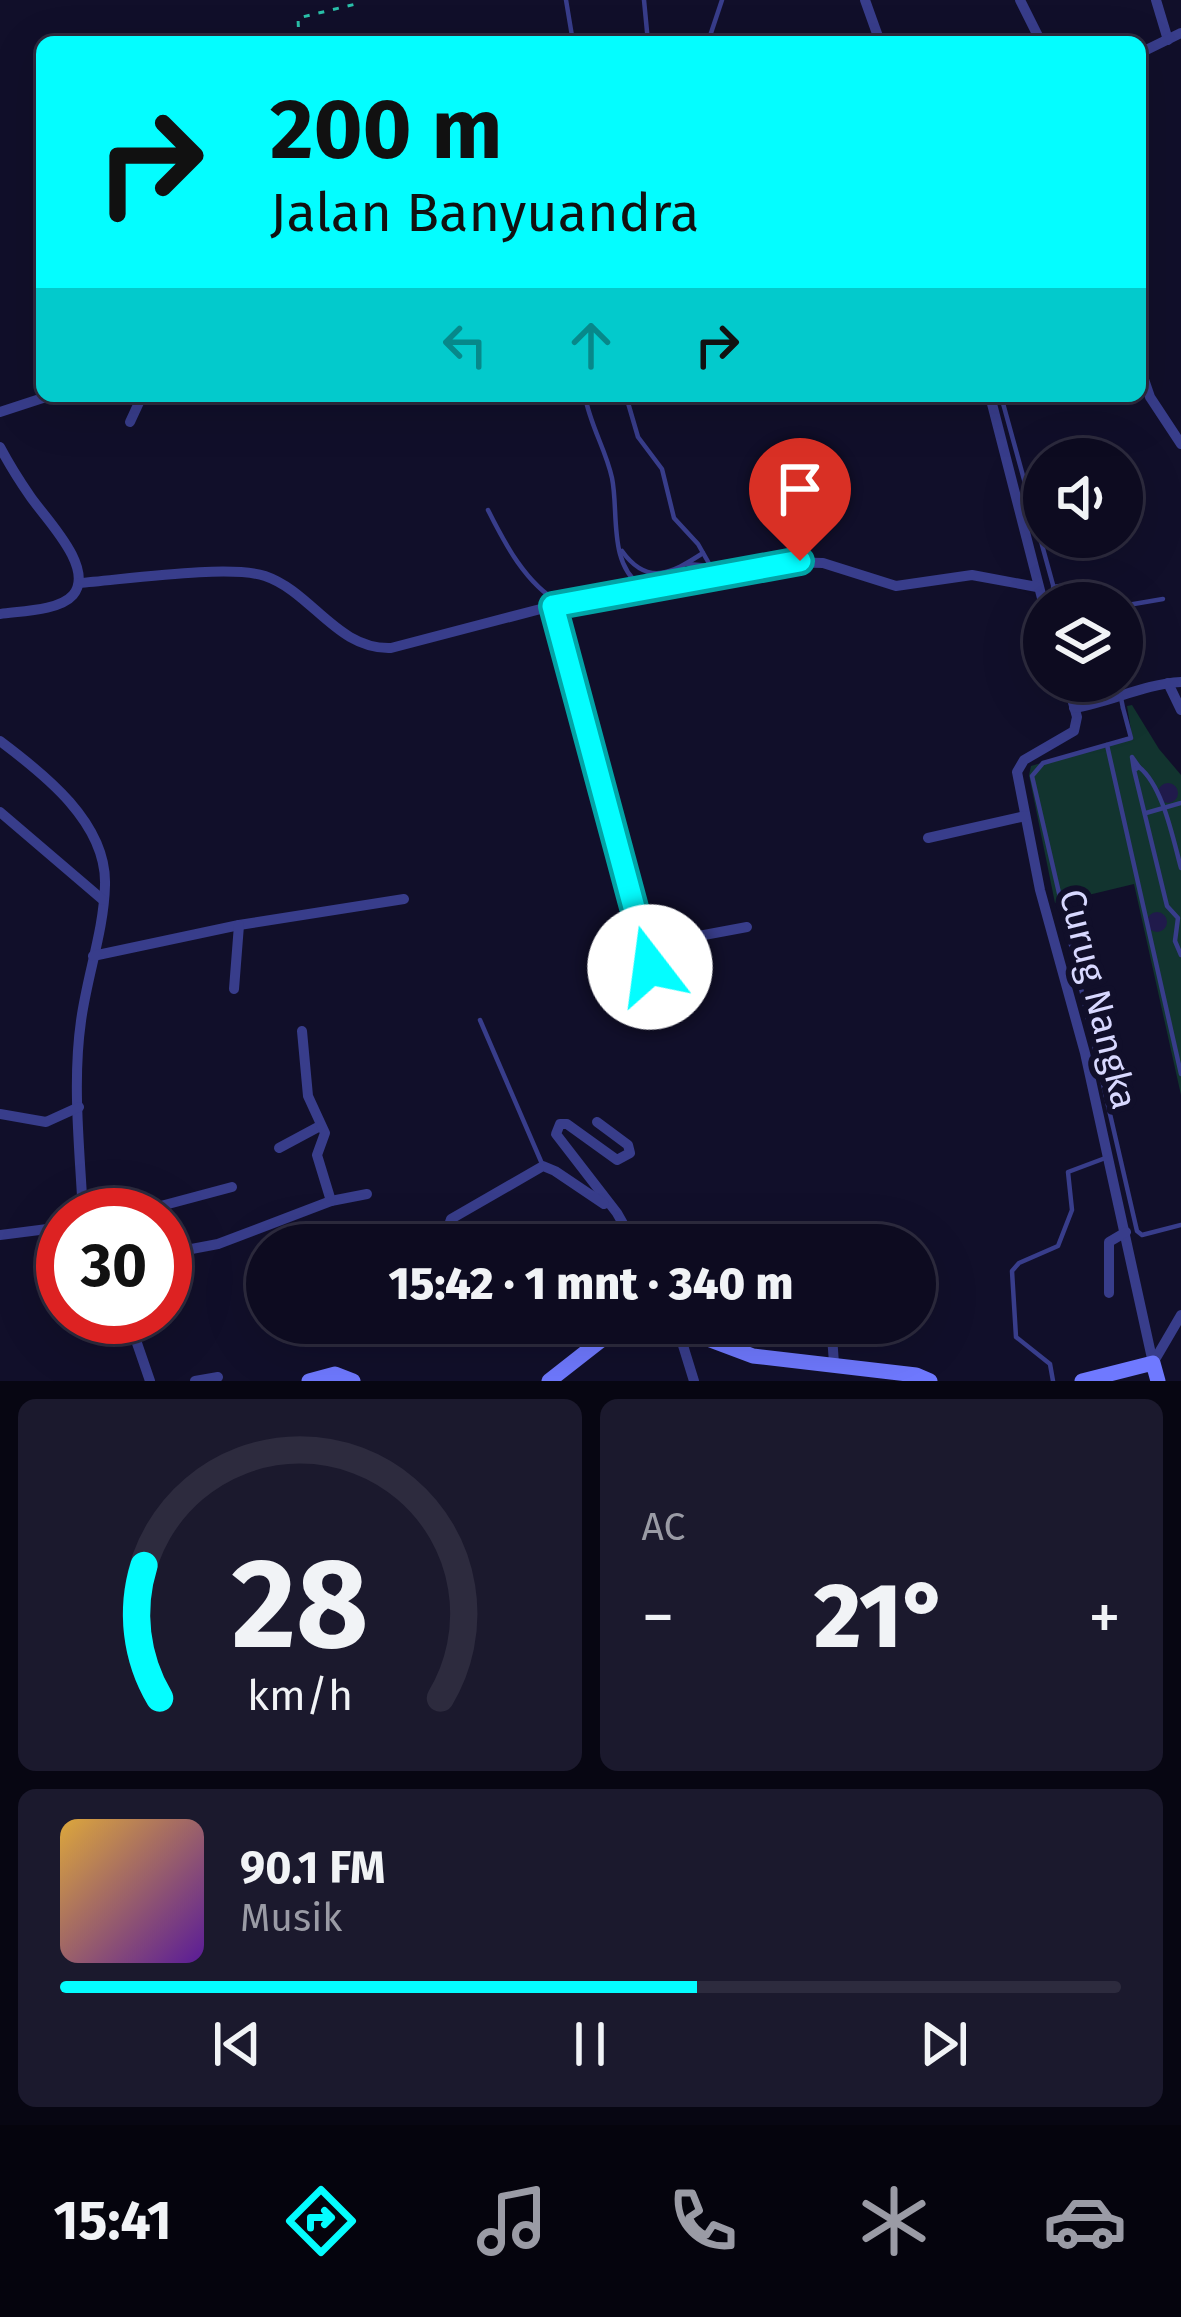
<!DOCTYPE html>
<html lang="id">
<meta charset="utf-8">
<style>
:root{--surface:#0d0b20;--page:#1b192d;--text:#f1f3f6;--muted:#9a9ba5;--line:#2d2b3e;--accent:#04fdff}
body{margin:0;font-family:"Fira Sans",sans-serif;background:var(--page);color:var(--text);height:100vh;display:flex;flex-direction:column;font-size:45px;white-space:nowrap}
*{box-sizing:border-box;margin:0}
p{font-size:39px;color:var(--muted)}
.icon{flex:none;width:66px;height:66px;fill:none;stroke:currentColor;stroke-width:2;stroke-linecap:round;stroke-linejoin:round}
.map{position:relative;height:1381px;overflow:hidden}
.details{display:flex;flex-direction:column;gap:18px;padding:18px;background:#070612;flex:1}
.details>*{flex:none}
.top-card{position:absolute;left:36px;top:36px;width:1110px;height:366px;border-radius:18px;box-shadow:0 12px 48px #0002,0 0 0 3px var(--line);background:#04fdff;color:#111;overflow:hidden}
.fabs{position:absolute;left:1023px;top:438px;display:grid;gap:24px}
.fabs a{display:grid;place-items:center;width:120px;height:120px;border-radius:50%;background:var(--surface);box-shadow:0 12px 48px #0002,0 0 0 3px var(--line);font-size:60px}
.speed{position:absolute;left:36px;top:1188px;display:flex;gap:24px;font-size:60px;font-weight:700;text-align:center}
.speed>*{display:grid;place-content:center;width:156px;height:156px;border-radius:50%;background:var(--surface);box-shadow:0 12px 48px #0002,0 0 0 3px var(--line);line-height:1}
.speed .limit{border:18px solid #d22;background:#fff;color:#111}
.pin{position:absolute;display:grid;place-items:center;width:102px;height:102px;color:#fff;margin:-123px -51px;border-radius:50% 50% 50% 0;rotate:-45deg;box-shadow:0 0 12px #0007}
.pin .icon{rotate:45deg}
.me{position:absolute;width:132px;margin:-66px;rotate:345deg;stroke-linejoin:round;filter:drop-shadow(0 0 9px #0008)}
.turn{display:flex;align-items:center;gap:42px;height:252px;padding:0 36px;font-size:54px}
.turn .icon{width:156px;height:156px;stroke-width:2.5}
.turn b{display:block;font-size:84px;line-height:102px}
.lanes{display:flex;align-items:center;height:114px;padding:0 36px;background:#0003;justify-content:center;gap:60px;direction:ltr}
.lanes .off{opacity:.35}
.big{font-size:90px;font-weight:800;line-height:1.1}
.details .tile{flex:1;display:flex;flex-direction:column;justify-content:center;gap:18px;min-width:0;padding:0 42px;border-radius:18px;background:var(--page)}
.details .dial{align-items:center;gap:0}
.dial svg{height:312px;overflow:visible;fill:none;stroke:var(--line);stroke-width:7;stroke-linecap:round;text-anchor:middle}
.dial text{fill:var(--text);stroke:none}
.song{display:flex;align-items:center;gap:36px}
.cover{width:144px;height:144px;border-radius:18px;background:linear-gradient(135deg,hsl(40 70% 55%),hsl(270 70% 35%))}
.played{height:12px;border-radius:6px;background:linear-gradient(90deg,var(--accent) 60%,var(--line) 60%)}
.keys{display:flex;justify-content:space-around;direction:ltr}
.heat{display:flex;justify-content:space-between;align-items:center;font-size:66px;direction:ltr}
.details .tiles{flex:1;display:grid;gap:18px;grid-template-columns:1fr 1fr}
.tile:last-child{grid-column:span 2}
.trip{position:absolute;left:246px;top:1224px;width:690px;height:120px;border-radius:60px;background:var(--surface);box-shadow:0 12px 48px #0002,0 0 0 3px var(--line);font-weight:800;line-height:120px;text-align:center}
.tab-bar{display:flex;height:192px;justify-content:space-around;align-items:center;background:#05040d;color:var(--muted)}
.tab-bar .icon{width:84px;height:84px}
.tab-bar .active{color:var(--accent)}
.tab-bar b{font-size:54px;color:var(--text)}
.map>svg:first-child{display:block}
</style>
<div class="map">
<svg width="1181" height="1381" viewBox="0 0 1181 1381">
<rect width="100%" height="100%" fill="#110f2a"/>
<!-- green -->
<path fill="#12342f" d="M1132 705 1159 749 1181 775V1095L1134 884 1055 903 1029 775 1031 766 1132 736 1127 706Z"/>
<!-- building -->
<g fill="#201a4b">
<circle cx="1168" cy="793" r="10"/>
<circle cx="1157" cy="922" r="10"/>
</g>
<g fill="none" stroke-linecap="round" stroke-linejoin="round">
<!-- path -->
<path stroke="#2ac0a9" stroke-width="3" stroke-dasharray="6 9" stroke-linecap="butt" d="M299 42 298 18 356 4"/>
<!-- service -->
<g stroke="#383d8b" stroke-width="4.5">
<path d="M566 0 573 42"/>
<path d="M644 0 648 42"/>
<path d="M708 42 722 0"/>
<path d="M815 42 852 37 858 42"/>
<path d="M585 396C590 425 606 450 612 478 619 512 608 563 641 586"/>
<path d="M626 396 638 437 662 469 674 518 698 544 715 574"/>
<path d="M1001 396 1058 603"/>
<path d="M488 510C505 544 526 584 560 603"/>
<path d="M622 551C647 586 671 574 703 553"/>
<path d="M687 564 711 566"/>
<path d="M1053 587 1088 582 1099 603"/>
<path d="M1122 606 1163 599"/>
<path d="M1083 681 1090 696 1119 688 1118 681"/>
<path d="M1123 708 1131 738 1043 763 1032 776 1137 1231 1142 1235 1181 1225"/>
<path d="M1107 745 1181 1074"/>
<path d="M1139 767C1163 786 1173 839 1181 868"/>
<path d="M1134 770 1132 757 1139 767 1134 770 1167 906 1178 918 1175 941 1181 955"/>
<path d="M1146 813 1181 803"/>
<path d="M480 1020 543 1166"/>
<path d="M1053 1381 1050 1364 1016 1337 1012 1271 1019 1263 1058 1246 1072 1210 1068 1172 1108 1157"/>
</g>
<!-- minor -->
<g stroke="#383d8b" stroke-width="10">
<path d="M865 0 880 42"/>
<path d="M1020 0 1041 42"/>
<path d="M1156 0 1168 40"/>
<path d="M1140 53 1181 33"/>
<path d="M1140 368 1150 397 1181 444"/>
<path d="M990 396 1044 606"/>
<path d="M0 412 49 396"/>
<path d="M130 422 142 396"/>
<path d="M0 447C9 464 19 480 30 496 44 517 96 568 73 595 59 611 20 611 0 614"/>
<path d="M79 583C121 580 229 564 265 576 312 592 337 650 391 648L552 606 784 562 823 563 896 586 972 575 1037 587"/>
<path d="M552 606 649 963 635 1014"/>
<path d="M1067 681 1077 717 1074 731 1024 760 1017 772 1040 890 1085 1053 1153 1363"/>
<path d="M1168 683 1181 710"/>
<path d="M1074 708C1111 702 1144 684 1181 682"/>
<path d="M0 741C44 774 107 823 105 885 104 930 87 976 81 1021 72 1084 80 1151 83 1215"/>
<path d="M0 812 103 900"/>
<path d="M928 838 1025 816"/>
<path d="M645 946 747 927"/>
<path d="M93 956 239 925 404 899"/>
<path d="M234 989 239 925"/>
<path d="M0 1114 46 1122 79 1107"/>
<path d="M597 1122 628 1145 630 1153 617 1160 567 1124H560L556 1134 617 1213 635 1245"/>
<path d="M279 1148 320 1126"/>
<path d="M331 1201 367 1194"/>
<path d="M127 1215 232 1187"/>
<path d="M0 1235 63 1227"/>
<path d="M452 1245 448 1228 451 1219 543 1166 555 1171 604 1204"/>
<path d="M165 1254 218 1244 331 1201 317 1155 325 1133 308 1096 302 1031"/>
<path d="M1109 1293V1242L1126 1232"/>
<path d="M128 1317 150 1381"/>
<path d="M472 1323 473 1326"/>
<path d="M831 1323 834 1363"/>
<path d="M677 1326 694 1381"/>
<path d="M1153 1363 1181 1315"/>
<path d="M195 1381 218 1377"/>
</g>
<!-- secondary -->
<g stroke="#6f79ff" stroke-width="15">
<path d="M665 1323 753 1356 916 1375 930 1381"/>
<path d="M309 1381 335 1374 353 1381"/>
<path d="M549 1381 600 1341 636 1323"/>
<path d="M1082 1381 1153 1363 1158 1381"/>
</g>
<!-- service-bridge -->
<path stroke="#383d8b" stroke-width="4.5" d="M1119 688 1123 708"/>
</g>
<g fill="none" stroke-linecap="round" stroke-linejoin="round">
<defs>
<path id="route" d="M650 967 553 606 800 561"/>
</defs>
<!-- route casing -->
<use href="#route" stroke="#03a4a6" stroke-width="30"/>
<!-- route -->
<use href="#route" stroke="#04fdff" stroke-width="21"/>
</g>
<g text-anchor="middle" stroke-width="12" stroke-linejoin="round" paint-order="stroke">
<!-- street labels -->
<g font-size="36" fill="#d8d8ff" stroke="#110f2a">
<text transform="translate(1099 999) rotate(76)" y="13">Curug Nangka</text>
</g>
</g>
</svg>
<div class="fabs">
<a><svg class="icon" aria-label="sound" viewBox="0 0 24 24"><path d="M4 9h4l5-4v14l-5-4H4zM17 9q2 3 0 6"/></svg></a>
<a><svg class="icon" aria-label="layers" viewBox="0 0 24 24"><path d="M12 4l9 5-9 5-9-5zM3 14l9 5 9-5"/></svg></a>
</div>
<div class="speed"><div class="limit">30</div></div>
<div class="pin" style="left:800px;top:561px;background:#d93025"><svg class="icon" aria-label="arrive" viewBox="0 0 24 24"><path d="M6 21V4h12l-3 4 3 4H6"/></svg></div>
<svg class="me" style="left:650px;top:967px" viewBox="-20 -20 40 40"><circle r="19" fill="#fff"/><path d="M0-13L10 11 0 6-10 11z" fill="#04fdff"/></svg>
<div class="trip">15:42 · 1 mnt · 340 m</div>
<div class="top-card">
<div class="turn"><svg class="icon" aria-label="right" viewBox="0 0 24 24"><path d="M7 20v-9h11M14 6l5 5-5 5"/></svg><div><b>200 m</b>Jalan Banyuandra</div></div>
<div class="lanes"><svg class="icon off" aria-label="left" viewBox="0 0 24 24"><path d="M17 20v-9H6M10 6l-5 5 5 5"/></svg><svg class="icon off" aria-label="ahead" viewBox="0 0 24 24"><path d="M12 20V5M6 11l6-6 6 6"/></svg><svg class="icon" aria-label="right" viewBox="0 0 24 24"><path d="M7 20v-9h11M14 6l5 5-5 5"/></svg></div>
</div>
</div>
<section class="details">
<div class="tiles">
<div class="tile dial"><svg viewBox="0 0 100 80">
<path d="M14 69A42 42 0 1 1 86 69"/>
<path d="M14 69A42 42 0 0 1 10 35" stroke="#04fdff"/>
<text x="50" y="56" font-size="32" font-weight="700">28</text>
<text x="50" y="72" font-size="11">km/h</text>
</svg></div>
<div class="tile"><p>AC</p>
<div class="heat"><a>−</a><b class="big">21°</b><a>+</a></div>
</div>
<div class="tile">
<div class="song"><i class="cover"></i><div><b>90.1 FM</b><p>Musik</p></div></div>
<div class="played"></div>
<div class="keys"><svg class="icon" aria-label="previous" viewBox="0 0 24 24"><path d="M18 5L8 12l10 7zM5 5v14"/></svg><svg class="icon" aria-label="pause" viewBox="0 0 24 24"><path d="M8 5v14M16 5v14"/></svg><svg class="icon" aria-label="next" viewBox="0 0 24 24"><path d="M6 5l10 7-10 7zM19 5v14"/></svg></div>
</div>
</div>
</section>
<nav class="tab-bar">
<b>15:41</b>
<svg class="icon active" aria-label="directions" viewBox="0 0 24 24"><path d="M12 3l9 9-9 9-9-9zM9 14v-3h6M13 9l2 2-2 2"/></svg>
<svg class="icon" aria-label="music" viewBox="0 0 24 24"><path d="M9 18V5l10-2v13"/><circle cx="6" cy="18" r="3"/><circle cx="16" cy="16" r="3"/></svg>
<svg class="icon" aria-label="phone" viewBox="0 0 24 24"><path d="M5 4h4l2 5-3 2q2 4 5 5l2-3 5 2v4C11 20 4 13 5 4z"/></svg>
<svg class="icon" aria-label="climate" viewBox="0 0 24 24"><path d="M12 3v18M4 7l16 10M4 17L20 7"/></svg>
<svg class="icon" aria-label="car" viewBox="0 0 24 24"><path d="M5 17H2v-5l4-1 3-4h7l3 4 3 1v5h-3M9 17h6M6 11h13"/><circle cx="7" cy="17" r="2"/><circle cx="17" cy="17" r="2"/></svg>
</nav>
